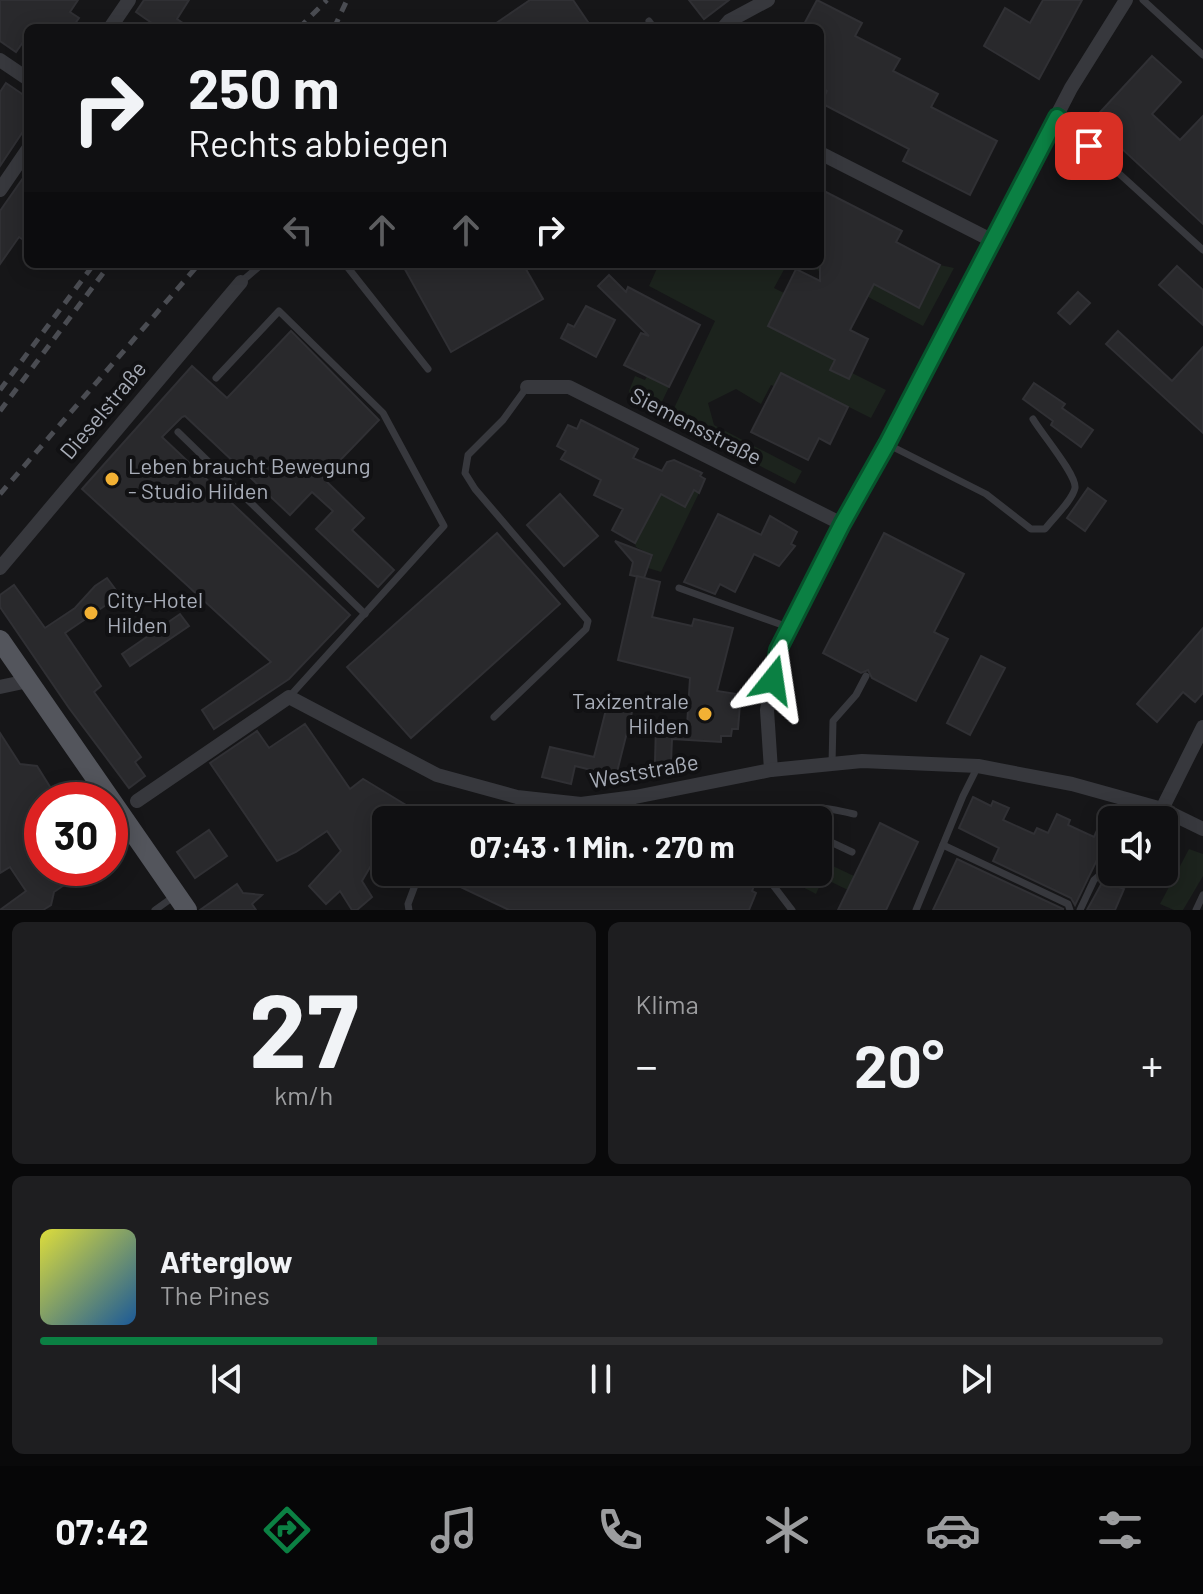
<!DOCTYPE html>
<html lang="de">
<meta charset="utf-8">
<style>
:root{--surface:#101012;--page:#1e1e20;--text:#f1f3f6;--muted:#9c9d9f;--line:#303032;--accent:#0b8043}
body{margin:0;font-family:Barlow,sans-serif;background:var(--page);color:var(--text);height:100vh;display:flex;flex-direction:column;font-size:30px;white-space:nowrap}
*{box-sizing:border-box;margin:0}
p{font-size:26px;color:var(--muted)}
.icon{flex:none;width:44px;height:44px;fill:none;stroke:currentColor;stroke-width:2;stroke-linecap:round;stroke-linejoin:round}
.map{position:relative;height:910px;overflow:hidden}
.drawer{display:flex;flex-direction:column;gap:12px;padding:12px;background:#09090a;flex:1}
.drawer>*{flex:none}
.hud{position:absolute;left:24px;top:24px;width:800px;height:244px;border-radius:12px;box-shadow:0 4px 20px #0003,0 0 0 2px var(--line);background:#101012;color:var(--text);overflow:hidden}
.tools{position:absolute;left:1098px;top:806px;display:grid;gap:16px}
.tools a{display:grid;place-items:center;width:80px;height:80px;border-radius:12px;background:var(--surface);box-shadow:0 4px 20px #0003,0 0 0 2px var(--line);font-size:40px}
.speed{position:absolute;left:24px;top:782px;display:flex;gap:16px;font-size:40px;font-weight:700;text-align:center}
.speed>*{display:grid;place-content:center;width:104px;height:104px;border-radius:50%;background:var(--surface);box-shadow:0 4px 20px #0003,0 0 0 2px var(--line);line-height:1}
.speed .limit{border:12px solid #d22;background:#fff;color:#111}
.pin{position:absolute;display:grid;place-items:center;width:68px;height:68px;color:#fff;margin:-34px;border-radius:16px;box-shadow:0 4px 12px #0006}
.me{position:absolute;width:88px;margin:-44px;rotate:15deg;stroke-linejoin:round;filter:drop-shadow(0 0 6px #0008)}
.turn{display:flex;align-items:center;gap:28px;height:168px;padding:0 32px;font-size:36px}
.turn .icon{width:104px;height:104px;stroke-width:2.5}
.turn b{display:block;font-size:56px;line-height:68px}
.lanes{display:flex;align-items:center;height:76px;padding:0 32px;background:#0003;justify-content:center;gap:40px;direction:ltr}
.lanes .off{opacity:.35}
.big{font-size:60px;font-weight:700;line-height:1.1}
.drawer .tile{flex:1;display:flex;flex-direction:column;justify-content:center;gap:12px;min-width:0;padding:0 28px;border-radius:12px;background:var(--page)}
.drawer .dial{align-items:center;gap:0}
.dial b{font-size:104px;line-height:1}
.song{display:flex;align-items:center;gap:24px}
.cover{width:96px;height:96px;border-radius:12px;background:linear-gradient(135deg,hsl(60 70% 55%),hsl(210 70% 35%))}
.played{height:8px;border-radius:4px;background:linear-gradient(90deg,var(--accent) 30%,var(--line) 30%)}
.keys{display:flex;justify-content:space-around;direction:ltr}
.heat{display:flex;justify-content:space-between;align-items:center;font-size:44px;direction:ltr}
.drawer .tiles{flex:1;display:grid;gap:12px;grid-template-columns:1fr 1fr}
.tile:last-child{grid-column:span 2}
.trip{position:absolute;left:372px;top:806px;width:460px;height:80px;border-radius:12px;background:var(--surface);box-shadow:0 4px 20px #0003,0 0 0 2px var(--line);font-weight:700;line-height:80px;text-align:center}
.menu{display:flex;height:128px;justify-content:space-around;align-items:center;background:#060607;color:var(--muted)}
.menu .icon{width:56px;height:56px}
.menu .current{color:var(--accent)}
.menu b{font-size:36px;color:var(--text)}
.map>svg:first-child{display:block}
</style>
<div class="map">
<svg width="1203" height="910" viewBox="0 0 1203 910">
<rect width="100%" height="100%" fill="#161618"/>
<!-- green -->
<g fill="#1c231d">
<path d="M820 256 918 307 940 265 954 268 923 326 806 264H820Z"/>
<path d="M659 264H787L774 288 784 293 835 360 831 370 848 379 852 373 886 390 871 418 781 373 774 386 771 385 761 404 736 389 708 403 714 425 802 471 795 484 669 419 715 321 649 286Z"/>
<path d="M635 376 645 380 647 376 669 387 658 410 631 396 629 391Z"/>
<path d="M694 490 699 493 661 572 648 568 653 556 636 547 635 543 661 494 684 507Z"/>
<path d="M1189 849 1203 854V876L1183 910H1174L1160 904Z"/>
<path d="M818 859 854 876 848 890 823 878 816 894 774 872H818Z"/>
</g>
<!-- building -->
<g fill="#29292c" stroke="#303034" stroke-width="2">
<path d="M0 0H78L70 12 79 18 72 28H28V35L16 52 0 41Z"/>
<path d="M144 0H189L177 19 190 28H159L136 12Z"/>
<path d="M530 0H573L592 28H489Z"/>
<path d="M689 0H729L704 19Z"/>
<path d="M817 0 862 23 855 36 900 59 893 71 938 94 931 107 997 141 970 195 903 161 909 149 821 103 827 91 820 87V28H802Z"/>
<path d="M1043 0H1082L1039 79 984 46 1005 8 1030 23Z"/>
<path d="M1152 56 1181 82 1152 114 1180 140 1203 116V224L1092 121Z"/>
<path d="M6 83 28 98V124L0 166V92Z"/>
<path d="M28 171V243L19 237 0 264V211Z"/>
<path d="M820 189 902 231 896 242 940 265 919 308 874 284 850 330 868 339 849 379 830 370 835 360 768 326 796 269 820 281Z"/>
<path d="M402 264H523L543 299 451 352Z"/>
<path d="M1177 266 1203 290V325L1159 285Z"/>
<path d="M609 275 626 292 628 287 700 325 669 387 624 365 641 333 649 336 598 286Z"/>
<path d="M1078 292 1090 303 1070 324 1058 313Z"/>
<path d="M586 306 615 320 596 357 561 338 568 324 574 327Z"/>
<path d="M291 331 379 420 323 478 364 518 352 530 394 570 378 587 316 529 333 511 312 492 290 515 185 416 182 417 162 437 350 615 289 679 214 729 202 710 271 662 82 489 192 366 227 398Z"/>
<path d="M1118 331 1172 381 1203 347V433L1106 344Z"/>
<path d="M781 373 848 407 830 444 819 438 808 460 751 432Z"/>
<path d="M1034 383 1065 404 1062 408 1093 430 1081 447 1051 425 1053 421 1023 399Z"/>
<path d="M581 420 638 449 633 458 662 471 667 462 674 460 702 473 700 476 705 479 699 493 694 490 685 507 661 494 635 543 612 530 623 509 594 495 601 480 561 459 566 451 557 446 568 425 577 429Z"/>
<path d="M1088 488 1106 501 1085 531 1067 518Z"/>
<path d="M560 494 598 536 564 566 527 525Z"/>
<path d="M718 514 761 535 770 516 797 532 791 544 795 546 779 566 754 554 735 592 720 584 715 594 684 582Z"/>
<path d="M497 533 560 604 411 738 347 667Z"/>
<path d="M884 533 964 574 934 632 948 639 916 701 872 678 868 670 861 673 823 653Z"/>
<path d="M615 541 652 555 644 578 630 575 633 562Z"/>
<path d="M637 576 660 582 652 617 692 626 694 619 733 628 717 691 737 694V704H740L738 729H732L731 736H721V742L672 739 671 763 655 762 656 725 687 726 690 678 618 660Z"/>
<path d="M107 578 124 601 110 610 106 605 65 633 101 686 94 692 141 757 135 762 145 776 129 788 69 708 0 607V595L14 585 45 628 75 608 95 586Z"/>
<path d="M180 614 189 626 130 666 122 654Z"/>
<path d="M1203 628V693L1195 702 1183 692 1157 722 1137 704Z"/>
<path d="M981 656 1005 668 970 735 947 723Z"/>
<path d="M610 694 635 700 616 776 575 766 571 784 542 777 550 747 594 757Z"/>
<path d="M305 724 350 789 363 779 406 805 397 820H386V840L362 881 372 897 357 910H352L340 891 326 904 309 886 341 851 327 831 296 852 277 861 210 763 257 731 269 748Z"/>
<path d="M0 733 20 764 37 766 52 790 50 800H42V868H89L54 892 51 905 43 910H0L26 891 10 867 0 873Z"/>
<path d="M973 797 991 806 993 801 1009 808 1003 820 1034 834 1037 828 1048 833 1057 814 1070 820 1068 825 1094 837 1102 819 1112 824V829L1075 905 1071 898 993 861 999 848 959 828Z"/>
<path d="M880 823 918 842 886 910H838Z"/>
<path d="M209 830 227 856 195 878 177 852Z"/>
<path d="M957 859 1063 909V910H933Z"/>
<path d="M429 872H753L756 881 752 891 756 893 749 910H509Z"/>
<path d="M1103 881 1124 889 1115 910H1087Z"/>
<path d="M237 884 243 893 262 895 252 904 256 910H200Z"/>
</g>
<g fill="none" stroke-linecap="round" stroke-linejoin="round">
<!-- service -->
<g stroke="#37383d" stroke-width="7">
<path d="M1143 0 1203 55"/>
<path d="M649 21 654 28"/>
<path d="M1057 117 1203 250"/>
<path d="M345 264 428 369"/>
<path d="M241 282 262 264"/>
<path d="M216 378 279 311 383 413 444 526 289 697"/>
<path d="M178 432 365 614"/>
<path d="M887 444 986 494 1031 529H1045C1054 517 1072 501 1075 488 1077 475 1041 433 1033 419"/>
<path d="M679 588 788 627"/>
<path d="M494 717 586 629 588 621 475 489 465 473 468 455 503 420 527 387"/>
<path d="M832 764 833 721 856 695 866 676"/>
<path d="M450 820 464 810 507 820"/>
<path d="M629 820 648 815 658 820"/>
<path d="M797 820C812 800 832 810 854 814"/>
<path d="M818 836 852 852"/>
<path d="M1164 836 1179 817"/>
<path d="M943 845 1068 904 1070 910"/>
<path d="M763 872 792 910"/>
<path d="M155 910 176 895"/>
<path d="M409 910 408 904 420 872"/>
<path d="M916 910 963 796 978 766"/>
<path d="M1080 910 1094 880 1112 864"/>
<path d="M1196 910 1203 895"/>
</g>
<!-- minor -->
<g stroke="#37383d" stroke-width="14">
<path d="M110 28 129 0"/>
<path d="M723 28 729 21 768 0"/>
<path d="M0 60 28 79"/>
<path d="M820 153 993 241"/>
<path d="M0 190 28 149"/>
<path d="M527 387H569L842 524"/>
<path d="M0 568 241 282"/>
<path d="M0 687 28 681"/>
<path d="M771 770 767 710 778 650 842 524 887 444 1071 88 1126 0"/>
<path d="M137 801 289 697 437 775 517 797 581 804 635 797 771 770 862 761 978 766 1072 784 1162 809 1203 829"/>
<path d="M1162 809 1203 727"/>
</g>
<!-- primary -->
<path stroke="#53555c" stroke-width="20" d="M0 640 187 910"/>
<!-- rail -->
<g stroke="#4a4c52" stroke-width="5" stroke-dasharray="10 8" stroke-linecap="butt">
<path d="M299 28 327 0"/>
<path d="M334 28 347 0"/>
<path d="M0 390 94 264"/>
<path d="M0 411 110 264"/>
<path d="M0 494 199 264"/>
</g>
</g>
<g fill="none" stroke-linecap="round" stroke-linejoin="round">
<defs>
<path id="route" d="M773 680 778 650 842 524 887 444 1057 117 1089 146"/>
</defs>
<!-- route casing -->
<use href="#route" stroke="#07532c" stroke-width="20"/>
<!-- route -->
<use href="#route" stroke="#0b8043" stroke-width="14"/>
</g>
<!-- markers -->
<g fill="#f2b134" stroke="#111113" stroke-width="3">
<circle cx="112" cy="479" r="8"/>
<circle cx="91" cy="613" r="8"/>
<circle cx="705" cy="714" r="8"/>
</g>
<g text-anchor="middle" stroke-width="8" stroke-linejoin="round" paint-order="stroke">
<!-- street labels -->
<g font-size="22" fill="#a8adb8" stroke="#111113">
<text transform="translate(103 410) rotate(-50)" y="8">Dieselstraße</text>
<text transform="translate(696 426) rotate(27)" y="8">Siemensstraße</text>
<text transform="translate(644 771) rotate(-10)" y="8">Weststraße</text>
</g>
<!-- poi labels -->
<g font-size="22" fill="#a8adb8" stroke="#111113" text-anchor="start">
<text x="128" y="474">Leben braucht Bewegung<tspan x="128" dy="25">- Studio Hilden</tspan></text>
<text x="107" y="608">City-Hotel<tspan x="107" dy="25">Hilden</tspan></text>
<text x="689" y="709" text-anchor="end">Taxizentrale<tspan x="689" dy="25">Hilden</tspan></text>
</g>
</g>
</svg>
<div class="tools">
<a><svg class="icon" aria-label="sound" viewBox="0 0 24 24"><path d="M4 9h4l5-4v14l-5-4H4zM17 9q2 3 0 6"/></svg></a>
</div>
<div class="speed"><div class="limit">30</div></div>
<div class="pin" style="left:1089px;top:146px;background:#d93025"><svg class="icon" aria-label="arrive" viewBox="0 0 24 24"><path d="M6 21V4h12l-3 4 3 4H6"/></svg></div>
<svg class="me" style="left:773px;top:680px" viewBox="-20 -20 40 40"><path d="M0-17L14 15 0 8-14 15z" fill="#0b8043" stroke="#fff" stroke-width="4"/></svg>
<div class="trip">07:43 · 1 Min. · 270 m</div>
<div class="hud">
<div class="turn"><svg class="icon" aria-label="right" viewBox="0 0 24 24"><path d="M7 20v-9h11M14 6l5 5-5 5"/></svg><div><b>250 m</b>Rechts abbiegen</div></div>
<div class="lanes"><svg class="icon off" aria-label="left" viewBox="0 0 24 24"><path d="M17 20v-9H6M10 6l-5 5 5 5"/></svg><svg class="icon off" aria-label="ahead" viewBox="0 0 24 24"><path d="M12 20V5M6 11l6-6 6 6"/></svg><svg class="icon off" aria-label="ahead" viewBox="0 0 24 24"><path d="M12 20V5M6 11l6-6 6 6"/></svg><svg class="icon" aria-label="right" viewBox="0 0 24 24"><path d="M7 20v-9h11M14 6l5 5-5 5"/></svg></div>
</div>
</div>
<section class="drawer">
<div class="tiles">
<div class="tile dial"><b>27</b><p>km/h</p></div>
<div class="tile"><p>Klima</p>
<div class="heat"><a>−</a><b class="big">20°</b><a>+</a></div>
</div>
<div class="tile">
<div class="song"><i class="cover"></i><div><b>Afterglow</b><p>The Pines</p></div></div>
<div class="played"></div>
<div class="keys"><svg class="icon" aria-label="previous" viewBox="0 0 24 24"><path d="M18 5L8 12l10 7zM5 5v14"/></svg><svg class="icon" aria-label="pause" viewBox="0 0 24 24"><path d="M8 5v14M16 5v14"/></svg><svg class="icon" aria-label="next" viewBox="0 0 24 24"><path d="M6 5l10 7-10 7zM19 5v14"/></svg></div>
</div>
</div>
</section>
<nav class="menu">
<b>07:42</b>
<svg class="icon current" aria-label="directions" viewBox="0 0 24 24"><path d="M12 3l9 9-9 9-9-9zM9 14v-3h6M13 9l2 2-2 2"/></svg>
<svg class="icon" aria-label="music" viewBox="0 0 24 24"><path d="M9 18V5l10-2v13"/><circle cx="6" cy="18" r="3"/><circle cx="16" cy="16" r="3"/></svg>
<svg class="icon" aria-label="phone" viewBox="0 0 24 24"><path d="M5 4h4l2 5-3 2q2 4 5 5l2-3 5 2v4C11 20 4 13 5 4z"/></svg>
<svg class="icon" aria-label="climate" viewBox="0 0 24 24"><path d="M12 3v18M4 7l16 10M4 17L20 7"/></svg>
<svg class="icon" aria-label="car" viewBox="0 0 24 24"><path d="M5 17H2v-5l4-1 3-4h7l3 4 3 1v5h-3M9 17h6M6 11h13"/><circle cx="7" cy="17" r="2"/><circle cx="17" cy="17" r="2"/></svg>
<svg class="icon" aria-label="filters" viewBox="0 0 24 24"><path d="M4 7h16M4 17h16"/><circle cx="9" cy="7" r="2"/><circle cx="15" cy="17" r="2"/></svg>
</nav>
